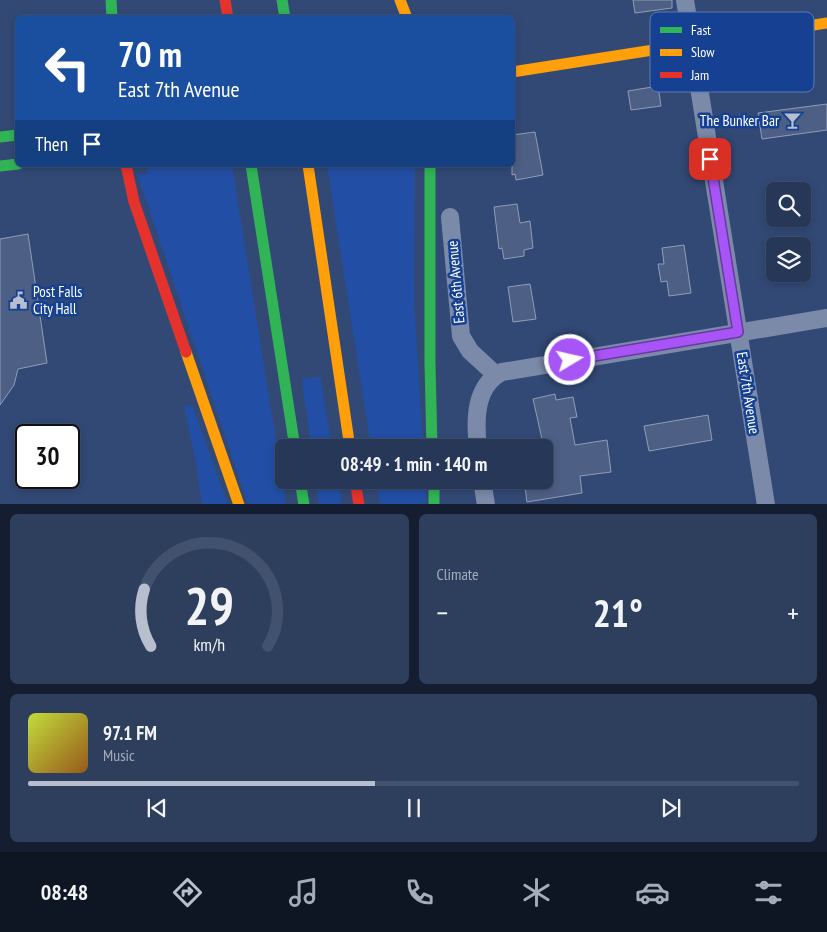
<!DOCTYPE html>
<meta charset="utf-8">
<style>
:root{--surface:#263758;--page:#2e3f5e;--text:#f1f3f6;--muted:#a4acba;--line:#42516e;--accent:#b7bfcf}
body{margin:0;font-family:"PT Sans Narrow",sans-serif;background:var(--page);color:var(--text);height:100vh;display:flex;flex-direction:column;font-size:19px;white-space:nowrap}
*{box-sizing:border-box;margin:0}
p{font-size:16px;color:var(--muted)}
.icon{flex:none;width:28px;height:28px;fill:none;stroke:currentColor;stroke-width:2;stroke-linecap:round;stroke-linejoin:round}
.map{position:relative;height:504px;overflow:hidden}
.sheet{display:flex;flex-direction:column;gap:10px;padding:10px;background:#151e30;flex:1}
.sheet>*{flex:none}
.guide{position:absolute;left:15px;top:15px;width:500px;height:152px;border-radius:8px;box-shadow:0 2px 8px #0003,0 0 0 1px var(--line);background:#1a4fa0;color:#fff;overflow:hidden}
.tools{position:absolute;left:766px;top:182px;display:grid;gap:10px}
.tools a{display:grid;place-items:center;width:45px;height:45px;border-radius:8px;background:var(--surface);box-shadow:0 2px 8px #0003,0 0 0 1px var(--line);font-size:25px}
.speed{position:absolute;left:15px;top:424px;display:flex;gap:10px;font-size:25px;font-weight:700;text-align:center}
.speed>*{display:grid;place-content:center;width:65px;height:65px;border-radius:50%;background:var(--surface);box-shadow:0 2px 8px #0003,0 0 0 1px var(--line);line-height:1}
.speed .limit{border:2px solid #111;border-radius:8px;background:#fff;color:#111}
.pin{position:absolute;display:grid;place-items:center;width:42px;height:42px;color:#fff;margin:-21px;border-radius:10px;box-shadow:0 2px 8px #0006}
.me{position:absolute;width:55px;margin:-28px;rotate:81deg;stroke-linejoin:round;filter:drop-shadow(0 0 4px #0008)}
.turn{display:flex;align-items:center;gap:18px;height:105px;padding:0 20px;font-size:22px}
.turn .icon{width:65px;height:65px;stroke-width:2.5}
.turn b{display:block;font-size:35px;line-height:42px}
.then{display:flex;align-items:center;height:48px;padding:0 20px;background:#0003;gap:10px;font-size:19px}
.big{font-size:38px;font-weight:700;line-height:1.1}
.sheet .tile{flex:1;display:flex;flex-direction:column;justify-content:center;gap:8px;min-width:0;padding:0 18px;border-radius:8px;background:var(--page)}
.sheet .dial{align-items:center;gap:0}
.dial svg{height:130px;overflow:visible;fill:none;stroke:var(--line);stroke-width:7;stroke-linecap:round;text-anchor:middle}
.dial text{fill:var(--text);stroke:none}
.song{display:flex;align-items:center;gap:15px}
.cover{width:60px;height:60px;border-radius:8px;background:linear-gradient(135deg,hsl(70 70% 55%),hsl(30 70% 35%))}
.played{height:5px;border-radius:2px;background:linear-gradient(90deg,var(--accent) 45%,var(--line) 45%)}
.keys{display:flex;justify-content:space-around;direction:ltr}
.heat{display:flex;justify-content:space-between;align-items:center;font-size:28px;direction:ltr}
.sheet .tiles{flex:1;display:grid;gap:10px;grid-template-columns:1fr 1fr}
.tile:last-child{grid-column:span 2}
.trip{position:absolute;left:275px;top:439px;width:278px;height:50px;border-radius:8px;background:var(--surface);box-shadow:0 2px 8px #0003,0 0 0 1px var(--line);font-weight:700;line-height:50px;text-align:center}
.tab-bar{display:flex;height:80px;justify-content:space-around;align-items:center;background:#0f1623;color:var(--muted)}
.tab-bar .icon{width:35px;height:35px}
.tab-bar .active{color:var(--accent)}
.tab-bar b{font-size:22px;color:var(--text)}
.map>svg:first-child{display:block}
</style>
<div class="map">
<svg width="827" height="505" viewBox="0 0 827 505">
<rect width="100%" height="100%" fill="#324976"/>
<!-- green -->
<g fill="#224fa5">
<path d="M150 165H232L286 504H248L137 173 145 175Z"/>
<path d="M327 165H415L414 300 423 447H371Z"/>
<path d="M320 377 332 447H311L302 379Z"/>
<path d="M192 405 228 504H202L196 463 184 406Z"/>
<path d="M316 480H338L342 504H319Z"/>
<path d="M376 480H425L426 504H380Z"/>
</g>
<!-- building -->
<g fill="#4d5f84" stroke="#909db7">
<path d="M633 0H672V8L635 13Z"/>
<path d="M658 86 661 106 631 110 628 91Z"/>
<path d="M827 104V130L762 139 758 113Z"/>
<path d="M535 132 543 175 516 180 515 174 512 175V135Z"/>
<path d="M517 204 520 223 530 221 533 248 524 250V256L504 259 502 248 499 249 494 207Z"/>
<path d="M28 234 47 363 18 369 14 385 0 405V239Z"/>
<path d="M684 245 691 293 669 296 667 281 661 282 658 264H664L662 248Z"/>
<path d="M530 284 536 319 513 322 508 287Z"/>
<path d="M555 394 556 400 573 397 577 417 570 418 575 445 607 440 611 472 580 476 582 493 527 502 524 480H544V448L533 399Z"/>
<path d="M708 415 712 440 649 451 644 426Z"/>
</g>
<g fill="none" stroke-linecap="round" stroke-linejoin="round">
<!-- street -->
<g stroke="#7b8aa9" stroke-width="18">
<path d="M685 0 766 505"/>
<path d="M450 217 461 336 470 351 496 375"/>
<path d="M478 448C475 422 474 386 502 372L827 318"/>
<path d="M482 480 486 505"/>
</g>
<!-- fast -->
<g stroke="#30b455" stroke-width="11">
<path d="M111 0 112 18"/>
<path d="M282 0 285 18"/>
<path d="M0 137 18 135"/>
<path d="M251 165 295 448"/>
<path d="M430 165V363L432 448"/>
<path d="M0 166 18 164"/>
<path d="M300 480 304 505"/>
<path d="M434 480V505"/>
</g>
<!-- slow -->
<g stroke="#ff9f0a" stroke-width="11">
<path d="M400 0 407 18"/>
<path d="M512 72 827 23"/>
<path d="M308 165 350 448"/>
<path d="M186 352 239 505"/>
</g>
<!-- jam -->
<g stroke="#e5322d" stroke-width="11">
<path d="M225 0 228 18"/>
<path d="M126 165 134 202 186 352"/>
<path d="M355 480 359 505"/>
</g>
</g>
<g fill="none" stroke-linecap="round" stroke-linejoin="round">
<defs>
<path id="route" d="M570 360 738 332 710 159"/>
</defs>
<!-- route casing -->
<use href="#route" stroke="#6d37a1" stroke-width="12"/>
<!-- route -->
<use href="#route" stroke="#a855f7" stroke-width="9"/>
</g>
<!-- icons -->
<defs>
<symbol id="bar-bare" viewBox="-9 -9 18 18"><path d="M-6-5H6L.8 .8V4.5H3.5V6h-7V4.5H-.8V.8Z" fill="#b7bfcf" stroke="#164092" stroke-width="2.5" paint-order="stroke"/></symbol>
<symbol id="civic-bare" viewBox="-9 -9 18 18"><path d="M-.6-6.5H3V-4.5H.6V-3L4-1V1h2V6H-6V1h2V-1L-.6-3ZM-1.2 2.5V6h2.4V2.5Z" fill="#b7bfcf" stroke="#164092" stroke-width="2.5" paint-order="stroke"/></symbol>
</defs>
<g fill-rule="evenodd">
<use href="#bar-bare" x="780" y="108" width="25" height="25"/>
<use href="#civic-bare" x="6" y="288" width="25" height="25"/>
</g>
<g text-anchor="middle" stroke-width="5" stroke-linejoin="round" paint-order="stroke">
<!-- poi labels -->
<g font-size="15" fill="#fff" stroke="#164092" text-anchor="end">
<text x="779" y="126">The Bunker Bar</text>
<text x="33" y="297" text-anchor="start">Post Falls<tspan x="33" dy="17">City Hall</tspan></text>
</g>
<!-- street labels -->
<g font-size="15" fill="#fff" stroke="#164092">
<text transform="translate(456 282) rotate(-95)" y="5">East 6th Avenue</text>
<text transform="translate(748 393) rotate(81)" y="5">East 7th Avenue</text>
</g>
</g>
<!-- legend -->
<rect x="650" y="12" width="164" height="80" rx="8" fill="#164092" stroke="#5c79b3" stroke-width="1"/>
<rect x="660" y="27" width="22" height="6" fill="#30b455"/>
<rect x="660" y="49" width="22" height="7" fill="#ff9f0a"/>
<rect x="660" y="72" width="22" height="6" fill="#e5322d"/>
<g font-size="14" fill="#fff">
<text x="691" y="35">Fast</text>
<text x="691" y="57">Slow</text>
<text x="691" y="80">Jam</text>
</g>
</svg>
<div class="tools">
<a><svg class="icon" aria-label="search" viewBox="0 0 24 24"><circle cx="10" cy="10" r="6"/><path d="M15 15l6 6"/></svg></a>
<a><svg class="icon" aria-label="layers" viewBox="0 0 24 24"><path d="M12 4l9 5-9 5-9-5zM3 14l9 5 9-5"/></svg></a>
</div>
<div class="speed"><div class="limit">30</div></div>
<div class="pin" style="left:710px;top:159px;background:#d93025"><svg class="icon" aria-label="arrive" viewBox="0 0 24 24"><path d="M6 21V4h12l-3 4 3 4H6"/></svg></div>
<svg class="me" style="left:570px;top:360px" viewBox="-20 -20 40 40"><circle r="17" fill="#a855f7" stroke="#fff" stroke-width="3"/><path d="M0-11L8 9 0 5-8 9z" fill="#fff"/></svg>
<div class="trip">08:49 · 1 min · 140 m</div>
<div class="guide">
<div class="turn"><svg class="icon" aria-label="left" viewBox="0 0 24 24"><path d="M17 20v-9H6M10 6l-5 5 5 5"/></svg><div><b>70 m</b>East 7th Avenue</div></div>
<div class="then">Then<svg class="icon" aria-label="arrive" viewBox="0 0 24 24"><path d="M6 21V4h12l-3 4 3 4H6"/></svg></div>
</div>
</div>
<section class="sheet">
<div class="tiles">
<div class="tile dial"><svg viewBox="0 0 100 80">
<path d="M14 69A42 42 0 1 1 86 69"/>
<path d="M14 69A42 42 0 0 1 10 34" stroke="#b7bfcf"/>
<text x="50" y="56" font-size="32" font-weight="700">29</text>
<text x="50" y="72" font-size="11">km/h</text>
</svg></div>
<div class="tile"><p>Climate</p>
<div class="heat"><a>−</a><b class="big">21°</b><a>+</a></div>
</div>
<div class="tile">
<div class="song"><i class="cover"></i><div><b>97.1 FM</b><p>Music</p></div></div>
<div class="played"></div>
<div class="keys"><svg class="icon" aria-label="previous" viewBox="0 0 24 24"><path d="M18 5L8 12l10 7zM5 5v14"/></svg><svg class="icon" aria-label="pause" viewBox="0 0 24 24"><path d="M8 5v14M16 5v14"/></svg><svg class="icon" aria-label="next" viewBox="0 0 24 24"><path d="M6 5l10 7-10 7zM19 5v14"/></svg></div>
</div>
</div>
</section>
<nav class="tab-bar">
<b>08:48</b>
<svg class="icon active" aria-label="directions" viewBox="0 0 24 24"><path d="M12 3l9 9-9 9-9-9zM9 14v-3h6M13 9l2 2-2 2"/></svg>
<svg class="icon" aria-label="music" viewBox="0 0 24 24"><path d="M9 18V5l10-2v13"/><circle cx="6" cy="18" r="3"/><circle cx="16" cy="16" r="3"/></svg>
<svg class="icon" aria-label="phone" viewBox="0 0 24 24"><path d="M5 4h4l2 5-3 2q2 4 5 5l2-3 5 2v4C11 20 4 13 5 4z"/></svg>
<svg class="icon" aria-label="climate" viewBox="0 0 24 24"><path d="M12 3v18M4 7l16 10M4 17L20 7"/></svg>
<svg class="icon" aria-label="car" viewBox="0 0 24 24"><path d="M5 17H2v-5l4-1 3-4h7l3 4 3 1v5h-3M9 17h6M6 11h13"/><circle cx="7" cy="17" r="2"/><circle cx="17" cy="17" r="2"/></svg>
<svg class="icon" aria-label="filters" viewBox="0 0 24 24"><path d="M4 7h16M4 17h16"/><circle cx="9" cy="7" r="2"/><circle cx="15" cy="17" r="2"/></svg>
</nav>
